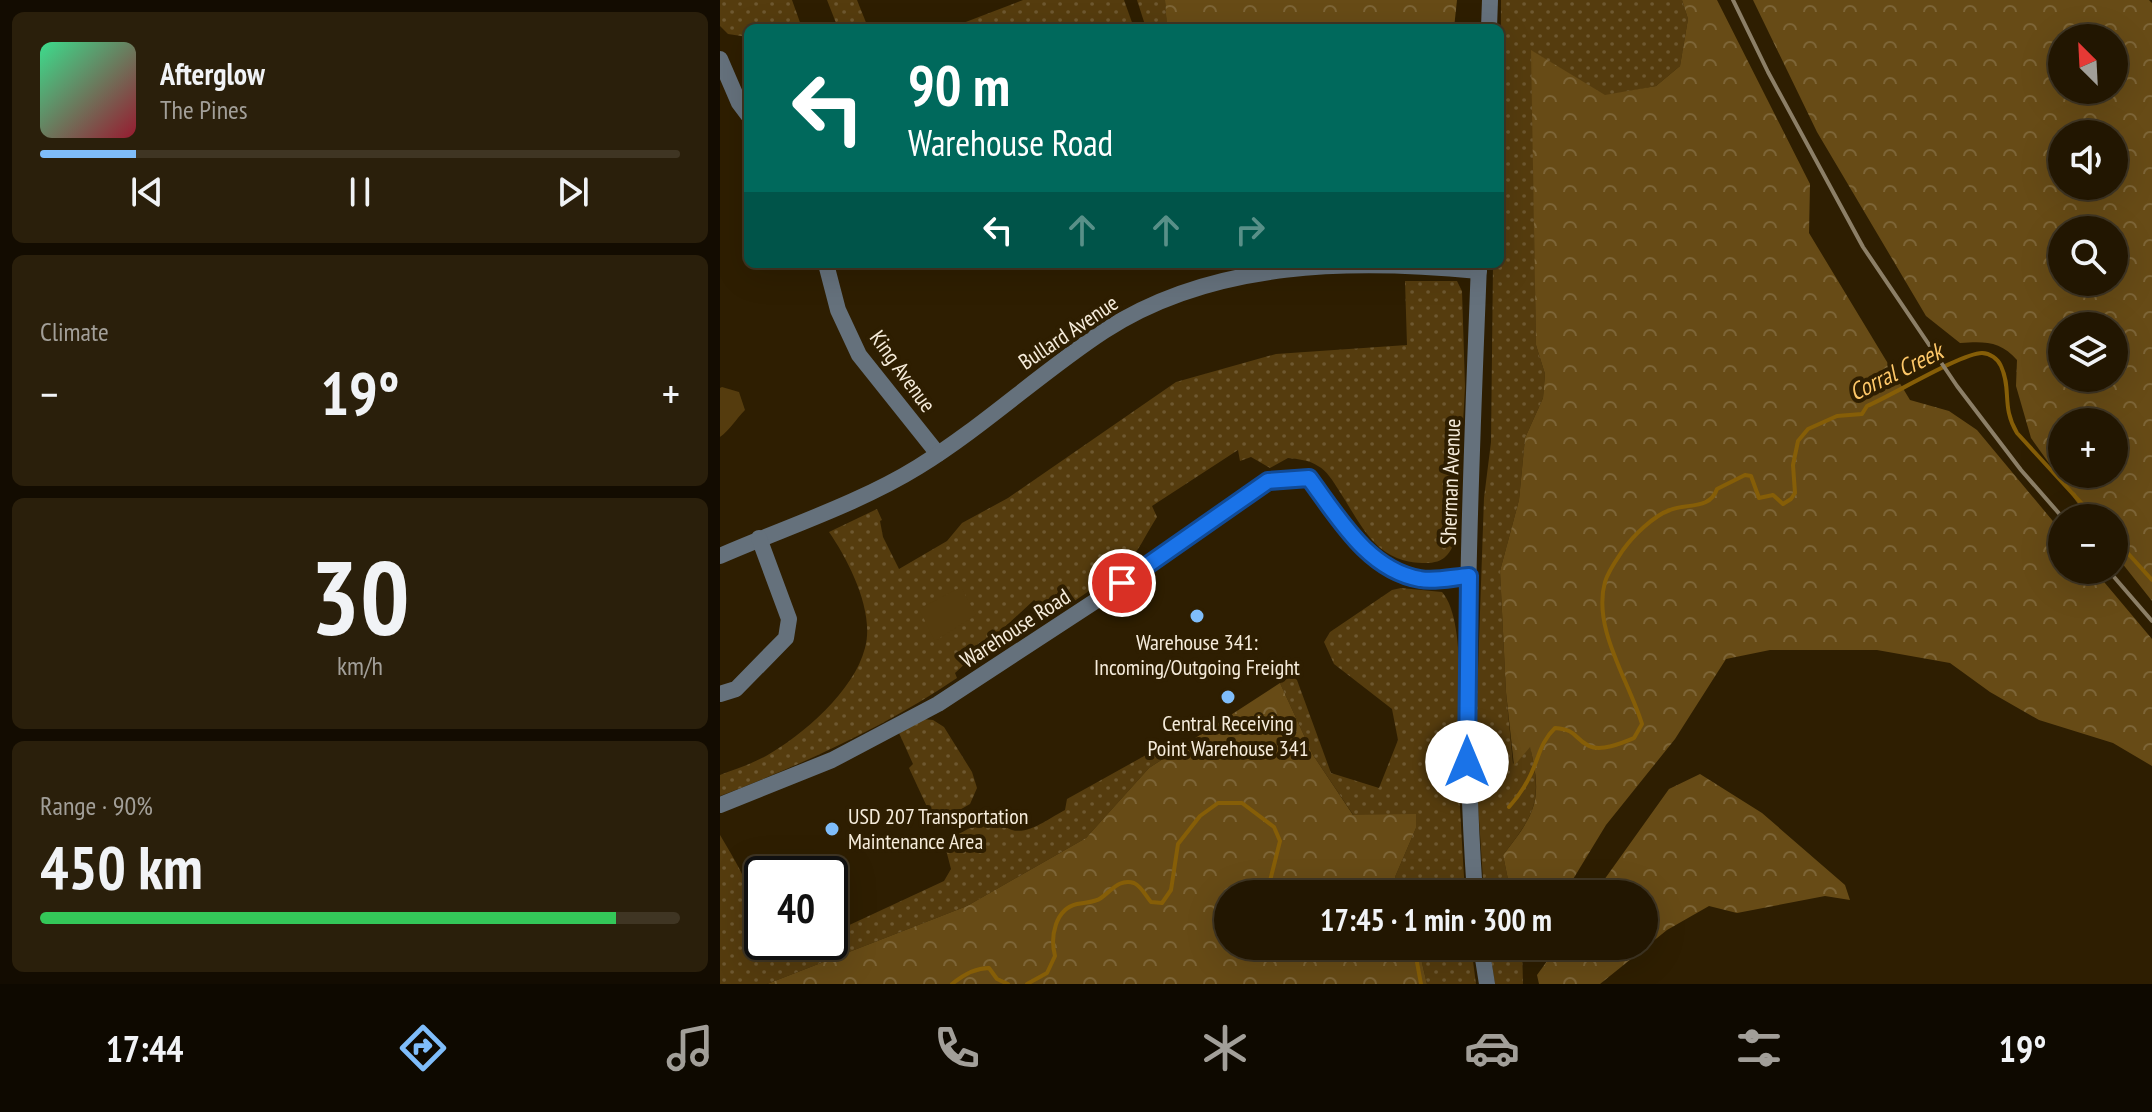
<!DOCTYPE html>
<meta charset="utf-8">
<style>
:root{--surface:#221601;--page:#2a1f0b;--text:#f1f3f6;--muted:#a29f99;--line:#3f3523;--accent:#7fbdfa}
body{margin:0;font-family:"PT Sans Narrow",sans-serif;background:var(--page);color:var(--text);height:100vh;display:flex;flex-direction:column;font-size:30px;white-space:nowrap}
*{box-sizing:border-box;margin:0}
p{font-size:26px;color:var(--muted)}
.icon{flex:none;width:44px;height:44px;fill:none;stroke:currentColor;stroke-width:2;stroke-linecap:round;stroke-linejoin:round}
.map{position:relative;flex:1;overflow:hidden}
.drawer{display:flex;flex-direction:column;gap:12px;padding:12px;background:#130c01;width:720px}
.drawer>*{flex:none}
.hud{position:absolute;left:24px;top:24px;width:760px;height:244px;border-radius:12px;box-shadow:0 8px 32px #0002,0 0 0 2px var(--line);background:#00695c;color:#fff;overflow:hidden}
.needle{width:52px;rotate:336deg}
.buttons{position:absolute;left:1328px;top:24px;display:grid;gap:16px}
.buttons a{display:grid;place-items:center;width:80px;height:80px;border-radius:50%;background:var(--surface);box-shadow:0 8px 32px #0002,0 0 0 2px var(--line);font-size:40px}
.speed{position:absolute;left:24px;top:856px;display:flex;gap:16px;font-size:40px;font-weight:700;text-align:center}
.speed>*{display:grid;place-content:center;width:104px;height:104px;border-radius:50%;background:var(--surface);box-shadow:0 8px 32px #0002,0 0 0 2px var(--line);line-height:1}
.speed .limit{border:4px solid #111;border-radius:12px;background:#fff;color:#111}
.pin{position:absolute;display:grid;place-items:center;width:68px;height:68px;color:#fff;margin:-34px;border:4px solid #fff;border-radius:50%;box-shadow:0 2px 8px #0007}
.me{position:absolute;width:88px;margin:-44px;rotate:0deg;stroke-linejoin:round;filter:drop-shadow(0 0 6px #0008)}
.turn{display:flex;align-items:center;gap:28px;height:168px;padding:0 32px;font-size:36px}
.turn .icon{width:104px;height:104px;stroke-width:2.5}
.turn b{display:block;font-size:56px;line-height:68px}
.lanes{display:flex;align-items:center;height:76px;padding:0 32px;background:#0003;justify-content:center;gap:40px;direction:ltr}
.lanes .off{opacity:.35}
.big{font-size:60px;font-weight:800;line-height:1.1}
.drawer .widget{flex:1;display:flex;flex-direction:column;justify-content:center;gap:12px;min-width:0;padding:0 28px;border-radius:12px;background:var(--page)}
.drawer .dial{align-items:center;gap:0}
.dial b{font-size:104px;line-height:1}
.song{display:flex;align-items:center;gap:24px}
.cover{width:96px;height:96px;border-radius:12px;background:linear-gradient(135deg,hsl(150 70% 55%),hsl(350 70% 35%))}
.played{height:8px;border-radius:4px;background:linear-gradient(90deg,var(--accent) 15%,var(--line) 15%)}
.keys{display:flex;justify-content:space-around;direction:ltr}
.heat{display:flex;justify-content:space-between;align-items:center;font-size:44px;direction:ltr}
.charge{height:12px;border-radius:6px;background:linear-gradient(90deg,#34c759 90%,var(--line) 0)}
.trip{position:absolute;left:494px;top:880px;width:444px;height:80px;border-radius:40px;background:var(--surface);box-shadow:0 8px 32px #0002,0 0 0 2px var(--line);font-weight:800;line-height:80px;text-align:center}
.tabs{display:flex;height:128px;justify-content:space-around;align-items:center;background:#0e0900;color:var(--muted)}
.tabs .icon{width:56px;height:56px}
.tabs .current{color:var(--accent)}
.tabs b{font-size:36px;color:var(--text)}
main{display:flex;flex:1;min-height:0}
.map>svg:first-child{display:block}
</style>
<main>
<section class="drawer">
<div class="widget">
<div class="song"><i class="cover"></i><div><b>Afterglow</b><p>The Pines</p></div></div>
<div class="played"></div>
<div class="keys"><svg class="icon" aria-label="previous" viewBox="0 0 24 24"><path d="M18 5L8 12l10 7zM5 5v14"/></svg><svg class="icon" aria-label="pause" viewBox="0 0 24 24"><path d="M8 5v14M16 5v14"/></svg><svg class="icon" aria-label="next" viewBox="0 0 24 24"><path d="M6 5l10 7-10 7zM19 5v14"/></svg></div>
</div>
<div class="widget"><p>Climate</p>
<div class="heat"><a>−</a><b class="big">19°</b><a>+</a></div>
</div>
<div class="widget dial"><b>30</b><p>km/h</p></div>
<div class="widget"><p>Range · 90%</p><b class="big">450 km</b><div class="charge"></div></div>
</section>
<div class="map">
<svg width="1432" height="984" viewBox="0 0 1432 984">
<defs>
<pattern id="grass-dots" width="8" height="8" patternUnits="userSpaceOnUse" patternTransform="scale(2)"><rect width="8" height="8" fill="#553c0e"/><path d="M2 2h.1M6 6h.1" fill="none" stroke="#6e5830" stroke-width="1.8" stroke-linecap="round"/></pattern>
<pattern id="forest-crowns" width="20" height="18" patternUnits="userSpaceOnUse" patternTransform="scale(2)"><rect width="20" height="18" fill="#674b16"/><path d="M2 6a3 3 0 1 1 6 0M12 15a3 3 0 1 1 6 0" fill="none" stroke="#7d6537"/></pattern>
</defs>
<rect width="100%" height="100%" fill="#2e1e01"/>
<!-- grass -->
<g fill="url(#grass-dots)">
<path d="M0 0H72L82 28H28V37L8 34 0 26Z"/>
<path d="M107 0H137L147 25 161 28H118Z"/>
<path d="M303 0H404L414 28H230Z"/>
<path d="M417 0H445L447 28H426Z"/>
<path d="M781 0H962L968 19 960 66 936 86 885 96 812 51 816 345 825 374 823 398 805 438 799 500 780 571 786 692 793 764 810 746C822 800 817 812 783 855L791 894H764L756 774 763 773 762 757 755 756 764 498 771 442 773 264H780Z"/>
<path d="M685 281H737L742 291 745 387 737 536C730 555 724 564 702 563 655 562 641 524 618 489 613 481 607 471 598 466 589 460 578 459 568 458L550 468 531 457 520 461 518 450 432 506 437 517C426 534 418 553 404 567L334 615 314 600 235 673 237 678C163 728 83 764 0 796V775C15 769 32 764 46 756 83 735 134 691 145 648 155 612 129 561 109 532L157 509 162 520 160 521 163 537 179 569 227 541 242 523 288 498 456 382 556 354 687 345Z"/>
<path d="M681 588 722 592C747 620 738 718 737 757L729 758V774H738L745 894H681L675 877 696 828 634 816 593 755 560 683 572 676 577 680 611 773 659 788 678 740 672 709 614 664 604 642 610 632 672 590Z"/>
<path d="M202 719 213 720 224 727 252 772 257 788 250 804 215 824 189 768 193 764 179 733Z"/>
<path d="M458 749 429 768 366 838 247 906 47 984H0V835C19 867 42 905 42 942H52L60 956 92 942H110V934L224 881 231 869 224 842 270 817C280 819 283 827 292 830 309 835 331 817 345 810L347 799 426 755Z"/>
<path d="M698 946H751L756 984H707Z"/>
<path d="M769 946H802L803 984H775Z"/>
</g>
<!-- forest -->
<g fill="url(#forest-crowns)" fill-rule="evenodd">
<path d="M445 0H737L734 28H447Z"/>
<path d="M962 0H997L1090 184 1089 233 1190 400 1229 411 1257 430 1342 532V570H1374L1432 639V766L1393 743 1319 720 1270 692 1230 663 1157 650H1050L1006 659 955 739 886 825 844 894H791L783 855C816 813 823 800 810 747L794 766 786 692 780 571 799 500 805 438 823 398 825 374 816 345 811 50 885 95 936 86 960 66 968 19Z"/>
<path d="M1033 0H1429L1432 3V601L1394 553V518H1368L1311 438 1296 386 1297 360C1281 341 1264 341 1240 343L1206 316 1097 132ZM1394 38V90H1342V38ZM1342 134H1394V186H1342ZM1342 230H1394V282H1342ZM1394 326V378H1342V326ZM1394 422V474H1342V422Z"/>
<path d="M560 683 593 755 633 815 696 814V828L675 877 681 894H508V946H698L707 984H47L247 906 366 838 429 768Z"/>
<path d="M980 774 1042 813 1125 885 1130 900 1105 896 1017 913 989 906 947 930 880 984H819L817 975 838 946H924V894H874L949 789Z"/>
</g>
<!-- green -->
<g fill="#553c0e">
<path d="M2 387 19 392 25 410C16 419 10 430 0 437V388Z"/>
<path d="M241 587 256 615 215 641 199 609Z"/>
</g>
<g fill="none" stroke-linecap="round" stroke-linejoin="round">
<!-- stream -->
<g stroke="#865e07" stroke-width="4">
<path d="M1394 538 1432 580"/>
<path d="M789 807C798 797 805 787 811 774 819 757 821 741 835 728 858 730 852 737 869 746 881 752 902 743 914 738L922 724C909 681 872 628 885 582 888 571 897 559 903 550 913 536 933 516 950 510 967 503 990 510 997 489L1025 475 1031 476 1039 498 1053 495 1063 504 1071 499 1075 493 1073 465 1078 441 1088 429 1117 416 1142 414 1147 406C1171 396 1242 353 1262 353 1270 353 1278 359 1281 366 1292 390 1281 406 1297 433L1375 518"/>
<path d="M714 894 716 892"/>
<path d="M694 946 701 984"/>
<path d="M232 984C243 975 255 968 269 968L277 979 288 984"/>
<path d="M307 984 327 973 335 956C330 937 335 909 357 904 365 902 374 903 381 898 391 891 400 878 414 883 421 886 426 896 431 902L442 903 451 890 458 844 480 816 498 803H522L554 827 560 841 549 885 554 894"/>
</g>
<!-- minor -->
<g stroke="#65717c" stroke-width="16">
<path d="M0 59 19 103 28 115"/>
<path d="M106 264 118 310 139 355 218 454"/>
<path d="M0 556C64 528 140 503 198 467 263 427 320 373 384 331 493 260 633 259 759 271"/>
<path d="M0 694 16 689 66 638 69 619 39 538"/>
<path d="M0 805 112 760 218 704 377 600 548 481 589 478C618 517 648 571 700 579 715 582 734 576 749 576"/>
</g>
<!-- tertiary -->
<g stroke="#65717c" stroke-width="16">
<path d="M769 28 770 0"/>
<path d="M755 894C740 685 751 474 759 264"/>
<path d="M761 946 767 984"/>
</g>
<!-- rail -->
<g stroke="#8c7f67" stroke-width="4">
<path d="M1013 0 1048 72 1143 247 1237 386 1301 470 1343 518"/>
<path d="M1388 570 1432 621"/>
</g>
</g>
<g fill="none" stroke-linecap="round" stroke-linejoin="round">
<defs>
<path id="route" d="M402 583 548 481 589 478C618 517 648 570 700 579 715 582 734 577 749 576L747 762"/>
</defs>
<!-- route casing -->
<use href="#route" stroke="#114b97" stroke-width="20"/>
<!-- route -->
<use href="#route" stroke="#1a73e8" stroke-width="14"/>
</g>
<!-- markers -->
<g fill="#7fbdfa" stroke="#2e1e01" stroke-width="3">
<circle cx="477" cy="616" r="8"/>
<circle cx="508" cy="697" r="8"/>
<circle cx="112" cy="829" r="8"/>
</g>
<g text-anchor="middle" stroke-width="8" stroke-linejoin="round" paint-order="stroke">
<!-- street labels -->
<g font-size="22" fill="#f6ecdb" stroke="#2e1e01">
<text transform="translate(348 332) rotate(-34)" y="8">Bullard Avenue</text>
<text transform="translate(183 371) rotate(54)" y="8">King Avenue</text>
<text transform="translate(730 482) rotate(-88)" y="8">Sherman Avenue</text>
<text transform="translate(295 628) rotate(-33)" y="8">Warehouse Road</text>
</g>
<!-- poi labels -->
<g font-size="22" fill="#f6ecdb" stroke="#2e1e01">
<text x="477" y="650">Warehouse 341:<tspan x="477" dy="25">Incoming/Outgoing Freight</tspan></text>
<text x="508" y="731">Central Receiving<tspan x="508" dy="25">Point Warehouse 341</tspan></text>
<text x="128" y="824" text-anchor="start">USD 207 Transportation<tspan x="128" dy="25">Maintenance Area</tspan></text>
</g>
<!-- water labels -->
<g font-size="24" font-style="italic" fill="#fdc768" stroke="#2e1e01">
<text transform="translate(1176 372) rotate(-26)" y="8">Corral Creek</text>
</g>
</g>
</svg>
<div class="buttons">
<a><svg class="needle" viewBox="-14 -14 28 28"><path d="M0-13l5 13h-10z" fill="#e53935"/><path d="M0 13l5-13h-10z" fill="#a29f99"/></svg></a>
<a><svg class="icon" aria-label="sound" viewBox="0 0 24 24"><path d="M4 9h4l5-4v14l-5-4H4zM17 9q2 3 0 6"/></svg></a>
<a><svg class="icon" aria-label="search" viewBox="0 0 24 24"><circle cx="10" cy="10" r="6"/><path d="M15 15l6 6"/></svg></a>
<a><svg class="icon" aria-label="layers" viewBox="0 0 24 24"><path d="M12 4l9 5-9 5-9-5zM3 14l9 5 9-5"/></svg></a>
<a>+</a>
<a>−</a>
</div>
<div class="speed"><div class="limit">40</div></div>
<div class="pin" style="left:402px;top:583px;background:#d93025"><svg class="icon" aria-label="arrive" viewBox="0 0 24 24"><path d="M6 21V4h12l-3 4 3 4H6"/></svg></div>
<svg class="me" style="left:747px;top:762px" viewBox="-20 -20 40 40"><circle r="19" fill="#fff"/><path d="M0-13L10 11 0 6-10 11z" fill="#1a73e8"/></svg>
<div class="trip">17:45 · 1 min · 300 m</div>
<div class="hud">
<div class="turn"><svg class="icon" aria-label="left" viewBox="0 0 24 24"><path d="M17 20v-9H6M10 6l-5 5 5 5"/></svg><div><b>90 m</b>Warehouse Road</div></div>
<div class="lanes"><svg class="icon" aria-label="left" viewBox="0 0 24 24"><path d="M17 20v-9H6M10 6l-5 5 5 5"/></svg><svg class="icon off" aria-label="ahead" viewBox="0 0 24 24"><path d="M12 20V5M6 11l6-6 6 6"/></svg><svg class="icon off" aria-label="ahead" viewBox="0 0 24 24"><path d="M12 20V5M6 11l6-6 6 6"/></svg><svg class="icon off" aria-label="right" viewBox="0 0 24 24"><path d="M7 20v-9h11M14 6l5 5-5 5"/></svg></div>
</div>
</div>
</main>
<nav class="tabs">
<b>17:44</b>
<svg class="icon current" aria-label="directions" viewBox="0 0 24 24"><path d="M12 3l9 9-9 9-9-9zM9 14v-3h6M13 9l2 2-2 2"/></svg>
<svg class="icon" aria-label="music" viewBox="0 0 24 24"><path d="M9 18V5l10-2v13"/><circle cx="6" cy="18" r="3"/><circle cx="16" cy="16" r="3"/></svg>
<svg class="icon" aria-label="phone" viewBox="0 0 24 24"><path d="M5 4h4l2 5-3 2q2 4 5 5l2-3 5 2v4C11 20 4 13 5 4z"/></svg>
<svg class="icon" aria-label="climate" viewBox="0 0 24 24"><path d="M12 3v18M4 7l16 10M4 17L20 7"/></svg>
<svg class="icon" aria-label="car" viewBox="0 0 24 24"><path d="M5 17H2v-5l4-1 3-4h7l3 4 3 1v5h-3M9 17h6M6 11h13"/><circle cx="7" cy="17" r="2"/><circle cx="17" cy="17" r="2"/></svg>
<svg class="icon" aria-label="filters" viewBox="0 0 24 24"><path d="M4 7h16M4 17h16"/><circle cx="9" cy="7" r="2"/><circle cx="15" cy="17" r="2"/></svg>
<b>19°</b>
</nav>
